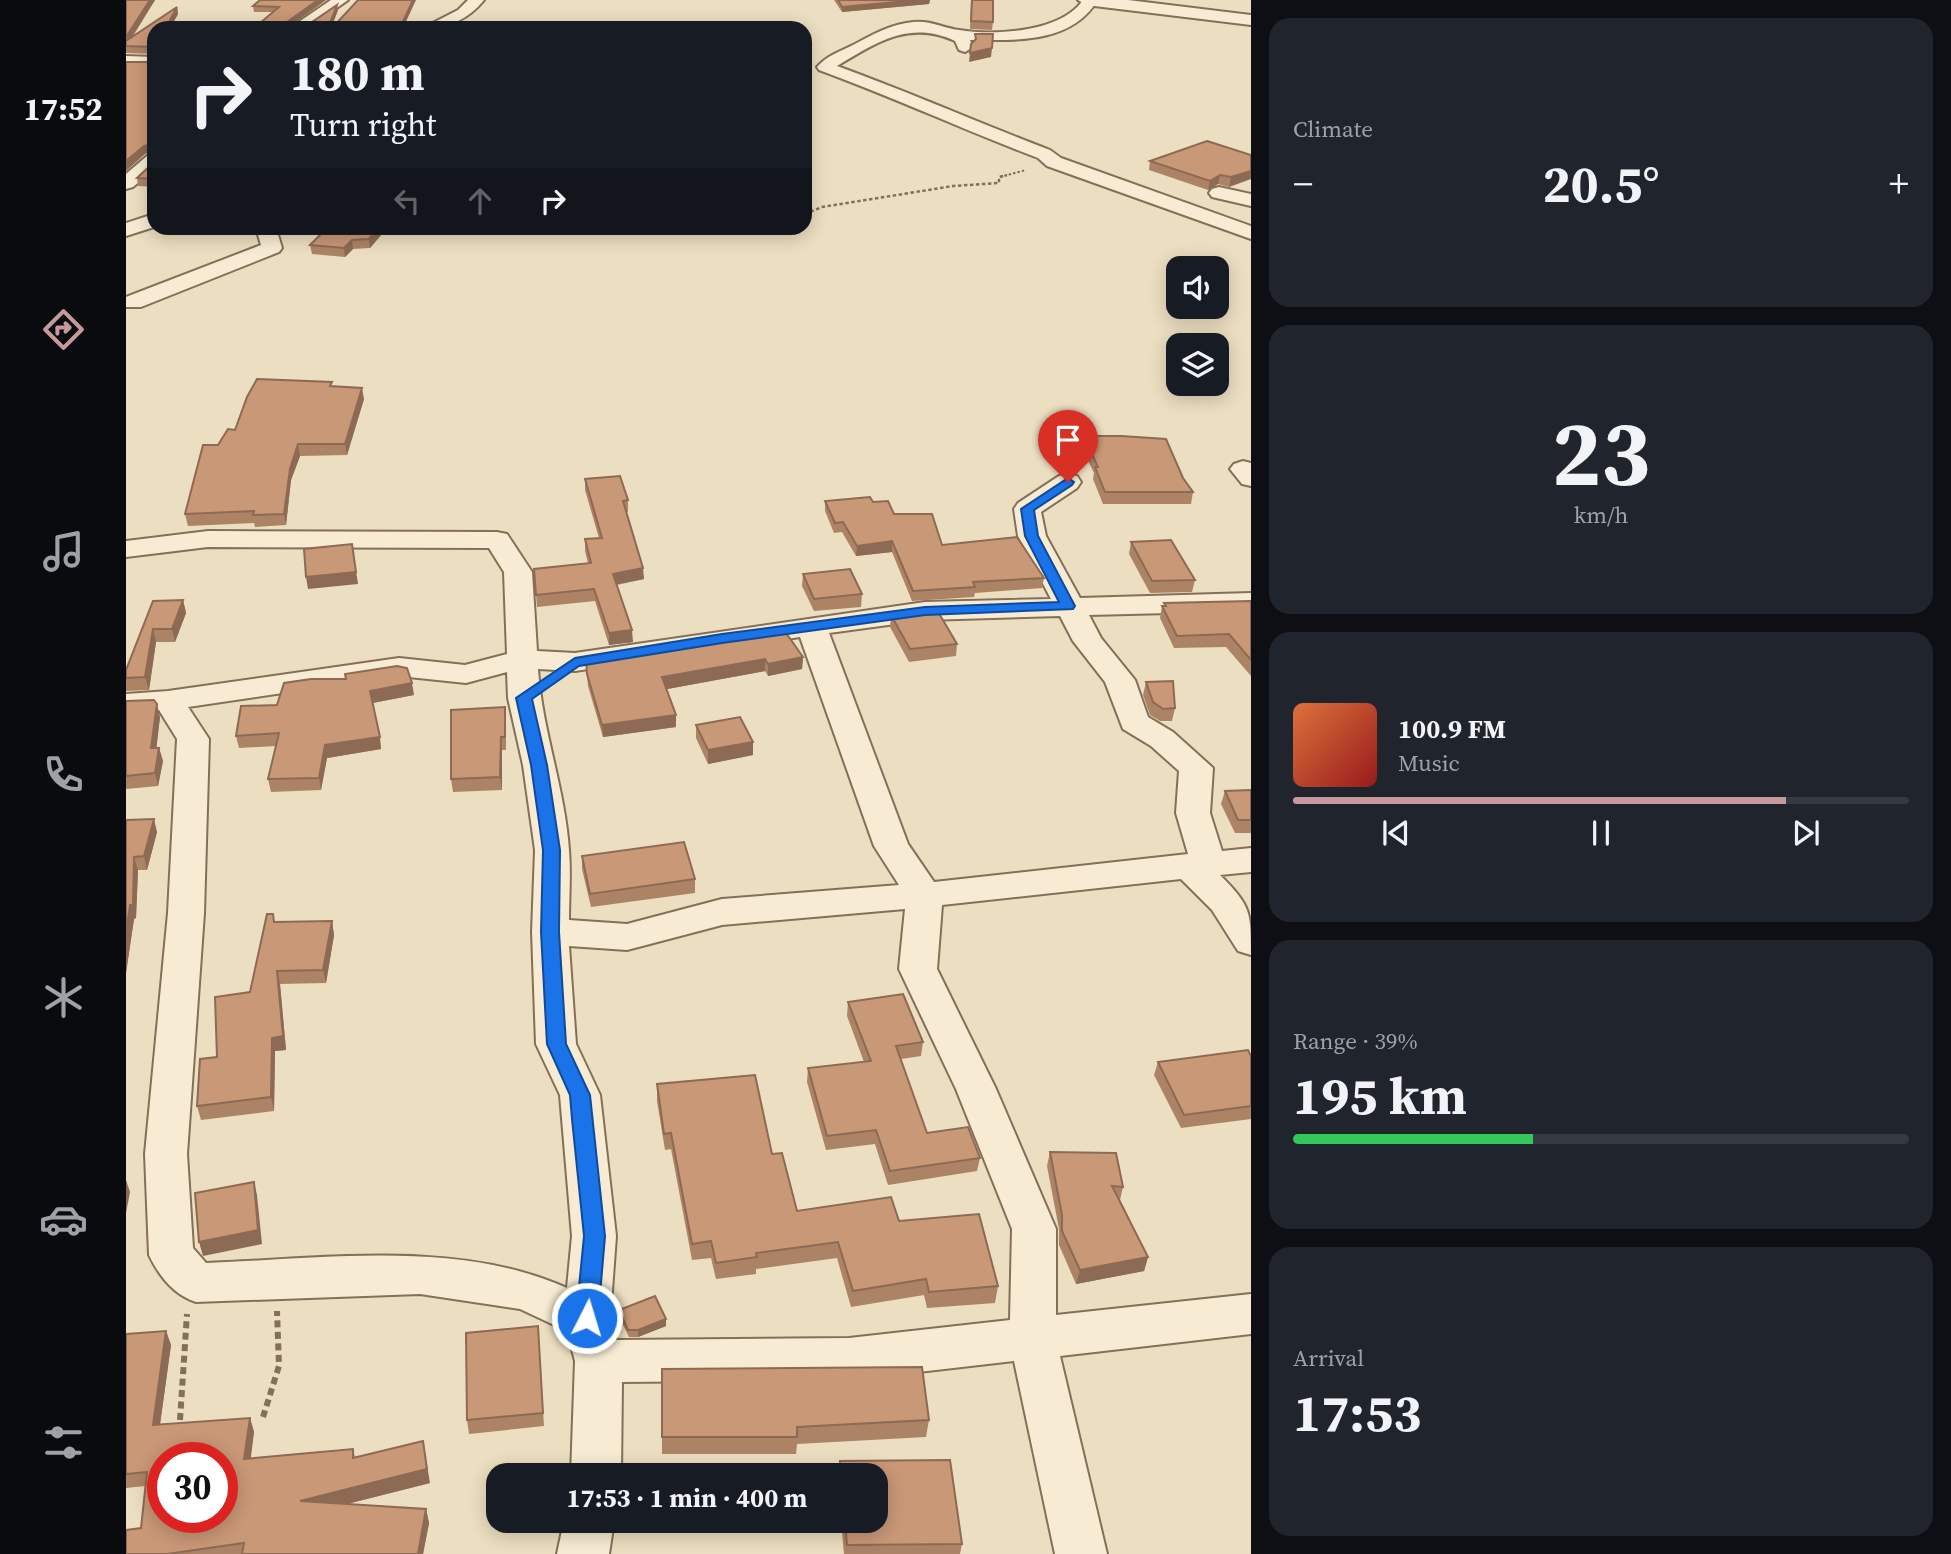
<!DOCTYPE html>
<meta charset="utf-8">
<style>
:root{--surface:#171b24;--page:#20242c;--text:#f1f3f6;--muted:#9ea1a6;--line:#363941;--accent:#c6999c}
body{margin:0;font-family:"Source Serif 4",serif;background:var(--page);color:var(--text);height:100vh;display:flex;flex-direction:column;font-size:26px;white-space:nowrap}
*{box-sizing:border-box;margin:0}
p{font-size:23px;color:var(--muted)}
.icon{flex:none;width:38px;height:38px;fill:none;stroke:currentColor;stroke-width:2;stroke-linecap:round;stroke-linejoin:round}
.map{position:relative;flex:1;overflow:hidden}
.side{display:flex;flex-direction:column;gap:18px;padding:18px;background:#0d0f14;width:700px}
.side>*{flex:none}
.top-card{position:absolute;left:21px;top:21px;width:665px;height:214px;border-radius:21px;box-shadow:0 4px 18px #0003;background:#171b24;color:var(--text);overflow:hidden}
.controls{position:absolute;left:1040px;top:256px;display:grid;gap:14px}
.controls a{display:grid;place-items:center;width:63px;height:63px;border-radius:14px;background:var(--surface);box-shadow:0 4px 18px #0003;font-size:35px}
.speed{position:absolute;left:21px;top:1442px;display:flex;gap:14px;font-size:35px;font-weight:700;text-align:center}
.speed>*{display:grid;place-content:center;width:91px;height:91px;border-radius:50%;background:var(--surface);box-shadow:0 4px 18px #0003;line-height:1}
.speed .limit{border:10px solid #d22;background:#fff;color:#111}
.pin{position:absolute;display:grid;place-items:center;width:60px;height:60px;color:#fff;margin:-72px -30px;border-radius:50% 50% 50% 0;rotate:-45deg;box-shadow:0 0 7px #0007}
.pin .icon{rotate:45deg}
.me{position:absolute;width:77px;margin:-38px;rotate:5deg;stroke-linejoin:round;filter:drop-shadow(0 0 5px #0008)}
.turn{display:flex;align-items:center;gap:24px;height:147px;padding:0 28px;font-size:32px}
.turn .icon{width:91px;height:91px;stroke-width:2.5}
.turn b{display:block;font-size:49px;line-height:60px}
.lanes{display:flex;align-items:center;height:66px;padding:0 28px;background:#0003;justify-content:center;gap:35px;direction:ltr}
.lanes .off{opacity:.35}
.big{font-size:52px;font-weight:700;line-height:1.1}
.side .card{flex:1;display:flex;flex-direction:column;justify-content:center;gap:10px;min-width:0;padding:0 24px;border-radius:21px;background:var(--page)}
.side .dial{align-items:center;gap:0}
.dial b{font-size:91px;line-height:1}
.song{display:flex;align-items:center;gap:21px}
.cover{width:84px;height:84px;border-radius:10px;background:linear-gradient(135deg,hsl(20 70% 55%),hsl(0 70% 35%))}
.played{height:7px;border-radius:4px;background:linear-gradient(90deg,var(--accent) 80%,var(--line) 80%)}
.keys{display:flex;justify-content:space-around;direction:ltr}
.heat{display:flex;justify-content:space-between;align-items:center;font-size:38px;direction:ltr}
.charge{height:10px;border-radius:5px;background:linear-gradient(90deg,#34c759 39%,var(--line) 0)}
.trip{position:absolute;left:360px;top:1463px;width:402px;height:70px;border-radius:21px;background:var(--surface);box-shadow:0 4px 18px #0003;font-weight:700;line-height:70px;text-align:center}
main{display:flex;flex:1;min-height:0}
.tab-bar{display:flex;flex-direction:column;width:126px;justify-content:space-around;align-items:center;background:#090b0e;color:var(--muted)}
.tab-bar .icon{width:49px;height:49px}
.tab-bar .active{color:var(--accent)}
.tab-bar b{font-size:32px;color:var(--text)}
.map>svg:first-child{display:block}
</style>
<main>
<nav class="tab-bar">
<b>17:52</b>
<svg class="icon active" aria-label="directions" viewBox="0 0 24 24"><path d="M12 3l9 9-9 9-9-9zM9 14v-3h6M13 9l2 2-2 2"/></svg>
<svg class="icon" aria-label="music" viewBox="0 0 24 24"><path d="M9 18V5l10-2v13"/><circle cx="6" cy="18" r="3"/><circle cx="16" cy="16" r="3"/></svg>
<svg class="icon" aria-label="phone" viewBox="0 0 24 24"><path d="M5 4h4l2 5-3 2q2 4 5 5l2-3 5 2v4C11 20 4 13 5 4z"/></svg>
<svg class="icon" aria-label="climate" viewBox="0 0 24 24"><path d="M12 3v18M4 7l16 10M4 17L20 7"/></svg>
<svg class="icon" aria-label="car" viewBox="0 0 24 24"><path d="M5 17H2v-5l4-1 3-4h7l3 4 3 1v5h-3M9 17h6M6 11h13"/><circle cx="7" cy="17" r="2"/><circle cx="17" cy="17" r="2"/></svg>
<svg class="icon" aria-label="filters" viewBox="0 0 24 24"><path d="M4 7h16M4 17h16"/><circle cx="9" cy="7" r="2"/><circle cx="15" cy="17" r="2"/></svg>
</nav>
<div class="map">
<svg width="1125" height="1554" viewBox="0 0 1125 1554">
<rect width="100%" height="100%" fill="#ecdec0"/>
<g fill="none" stroke-linecap="round" stroke-linejoin="round">
<defs>
<g id="minor">
<path d="M205 0H222L182 28H164Z"/>
<path d="M342 0H358C342 20 322 28 297 28L332 10Z"/>
<path d="M957 0 971 1C944 44 890 40 844 40L847 47 839 52 833 50 829 41C784 20 751 42 711 66 783 92 853 123 924 150L935 158 1125 226V239L921 166 912 158C838 130 767 97 693 70L691 67C700 56 715 51 727 45 746 35 765 24 787 22 804 20 817 28 833 30 869 36 936 32 957 0Z"/>
<path d="M0 56 28 57V67L0 66Z"/>
<path d="M28 154V169L7 187 0 189V174L21 156Z"/>
<path d="M1093 187 1125 194V206L1086 197 1083 193 1086 189Z"/>
<path d="M28 214V227L0 236V223Z"/>
<path d="M130 228H150L156 248 153 252 15 307H0V297L135 245Z"/>
<path d="M1117 461 1125 463V486L1116 484 1104 469 1108 464Z"/>
<path d="M942 474 951 476 955 482 951 488 915 512 920 536 954 598 1125 593V611L963 615 975 638 1009 680 1022 717 1047 732 1087 768 1084 813 1096 851 1125 848V872L1094 875C1125 906 1125 912 1125 955L1112 951 1086 910 1055 879 816 905 811 969 870 1089 930 1229V1315L1125 1294V1334L934 1356 981 1554H929L888 1361 723 1380 496 1382 495 1475H445L449 1361 441 1331 394 1309 294 1294 70 1302C48 1295 33 1276 23 1255L19 1154 42 913 51 739 33 710 0 712V694L42 691 273 658 339 665 381 654 378 572 363 548 82 547 0 557V541L82 531 371 532 381 534 406 572 411 651 449 653 799 602 925 599 892 536 888 509 892 503 933 476ZM934 616 947 641 979 682 997 729 1025 746 1053 771 1050 813 1062 854 808 882 782 844 703 633 799 620ZM674 637 748 846 773 885 596 899 501 924 443 920C443 897 445 873 443 850 439 789 416 730 412 669L449 671ZM381 672 382 698 397 765 409 850 406 932 410 1044 434 1095 446 1236 441 1288C332 1239 197 1259 80 1263L67 1248 61 1154 78 913 83 739 62 707 273 676 340 683ZM779 909 773 969 830 1089 886 1229 884 1320 723 1338 490 1340 484 1318 490 1236 474 1095 450 1044 443 946 501 950 596 925Z"/>
<path d="M438 1521H488L483 1554H431Z"/>
</g>
<path id="tertiary" d="M952 0H1002L1125 15V25L960 5Z"/>
</defs>
<!-- minor casing -->
<use href="#minor" stroke="#846f59" stroke-width="4"/>
<!-- tertiary casing -->
<use href="#tertiary" stroke="#846f59" stroke-width="4"/>
<!-- path-far2 -->
<path stroke="#846f59" stroke-width="2" stroke-dasharray="2.5 2" stroke-linecap="butt" d="M874 177 900 170"/>
<!-- path-far1 -->
<g stroke="#846f59" stroke-width="2.5" stroke-dasharray="3.5 2.5" stroke-linecap="butt">
<path d="M679 214 696 207 827 186 873 183V177L881 175"/>
<path d="M437 228 450 233 541 228"/>
</g>
<!-- path -->
<g stroke="#846f59" stroke-width="6" stroke-dasharray="7 4.5" stroke-linecap="butt">
<path d="M137 1417 153 1366 151 1311"/>
<path d="M54 1420 61 1314"/>
</g>
<!-- minor -->
<use href="#minor" fill="#f7ecd3" fill-rule="evenodd"/>
<!-- tertiary -->
<use href="#tertiary" fill="#f7ecd3" fill-rule="evenodd"/>
</g>
<!-- wall -->
<g fill="#ad8366">
<path d="M0 0H29L6 38 51 7 52 14 44 28H28V54L0 53Z"/>
<path d="M134 0H200L166 25 183 24 212 10 205 28H128L146 12H128L127 6Z"/>
<path d="M708 0H804L803 4 716 12Z"/>
<path d="M845 0 867 22 866 30 844 29Z"/>
<path d="M1125 155 1103 187 1092 184 1082 190 1023 170 1024 161Z"/>
<path d="M28 162V187L12 186 11 178Z"/>
<path d="M261 228 244 248 227 249 219 257 186 254 184 245Z"/>
<path d="M206 386 238 399 221 455 174 456 165 480 160 525 129 527 128 523 62 526 59 514 92 445 109 430Z"/>
<path d="M958 436 1057 478 1067 492 1065 504H977L967 479 968 473 956 448Z"/>
<path d="M459 479 502 500V512H500L518 579 491 585 507 642 483 645 469 601 411 607 408 569 462 563 459 551V539L473 538 459 490Z"/>
<path d="M699 501 747 502 768 514 816 545 918 578 916 588 849 593 848 597 786 601 766 552 730 556 716 532 708 533 699 511Z"/>
<path d="M1005 542 1069 580 1066 592 1024 593 1003 554Z"/>
<path d="M677 574 736 594 735 607 688 611 676 586Z"/>
<path d="M57 600 60 613 49 642H30L23 690 0 691V670L27 601Z"/>
<path d="M1125 601V676L1100 647 1048 648 1034 618 1036 606H1038V603Z"/>
<path d="M765 615 831 644 830 656 783 662 764 627Z"/>
<path d="M565 644 677 657 676 669 642 676 639 671 541 689 550 715V727L477 737 462 686 460 660 565 647Z"/>
<path d="M219 674 288 695 247 703 255 749 201 758 195 790 145 792 142 779 150 746 113 748 110 736 151 705 220 679Z"/>
<path d="M1020 682 1049 708 1046 721H1034L1024 715 1017 695Z"/>
<path d="M0 701 34 717 30 748H33L37 761 32 786 0 789Z"/>
<path d="M380 720V750H376V790L327 792 325 779Z"/>
<path d="M570 725 627 755 582 764 570 738Z"/>
<path d="M1125 790V833H1109L1095 804 1099 791Z"/>
<path d="M0 820 31 832 21 870H12L10 918 8 919 0 973Z"/>
<path d="M456 856 569 879V893L465 907 456 869Z"/>
<path d="M206 921 208 935 200 983 154 984 160 1050 149 1051 148 1111 75 1120 71 1106 91 1057 124 992 149 922Z"/>
<path d="M722 1002 797 1042 795 1056 775 1059 801 1133 854 1158 851 1171 762 1185 749 1144 700 1150 681 1082 682 1068 738 1062 721 1016Z"/>
<path d="M1125 1056V1119L1055 1128 1028 1075 1032 1062Z"/>
<path d="M531 1084 646 1154 671 1211 773 1221 872 1286 869 1303 801 1308 798 1295 725 1307 711 1258 630 1269V1274L590 1279 585 1258 566 1260 545 1149 539 1150 531 1101Z"/>
<path d="M924 1152 997 1187 994 1200 1022 1257 1018 1271 950 1284 933 1245V1229L921 1166Z"/>
<path d="M493 1310 540 1319V1326L512 1337H503L493 1317Z"/>
<path d="M412 1326 418 1426 343 1434 341 1420Z"/>
<path d="M40 1331 45 1345 34 1424 124 1418 128 1432 124 1458 227 1449 229 1457 304 1483 220 1504 300 1509 303 1523 297 1554H0L15 1528 19 1486 0 1488V1334Z"/>
<path d="M536 1369 803 1420 800 1437 671 1444 670 1454H536Z"/>
<path d="M824 1460 836 1544 834 1554H718L715 1521H751V1475H712L714 1461Z"/>
</g>
<!-- shaded-wall -->
<g fill="#8d6a53">
<path d="M24 0H29L0 46V37Z"/>
<path d="M192 0H200L161 28V22Z"/>
<path d="M287 0H290L277 28H274Z"/>
<path d="M792 0H804L803 4 716 12V7Z"/>
<path d="M211 5 212 10 205 28H202Z"/>
<path d="M51 7 52 14 44 28H40Z"/>
<path d="M866 48 865 57 843 62 844 53Z"/>
<path d="M26 144 27 151 19 154 0 171V161L18 146Z"/>
<path d="M1125 171V179L1103 187 1105 177Z"/>
<path d="M1094 175 1092 184 1082 190 1084 181Z"/>
<path d="M252 228H261L244 248 243 239Z"/>
<path d="M226 240 227 249 219 257 218 248Z"/>
<path d="M236 388 238 399 221 455 219 444Z"/>
<path d="M172 444 174 456 165 480 160 525 158 514 164 469Z"/>
<path d="M766 541V552L730 556 731 546Z"/>
<path d="M226 544 232 584 182 589 180 577Z"/>
<path d="M517 568 518 579 487 585V574Z"/>
<path d="M57 600 60 613 49 642 46 629Z"/>
<path d="M27 629 30 642 23 690 19 677Z"/>
<path d="M506 630 507 642 483 645V633Z"/>
<path d="M677 657 676 669 642 676V664Z"/>
<path d="M639 659V671L536 690V677Z"/>
<path d="M286 683 288 695 246 703 244 691Z"/>
<path d="M31 704 34 717 29 761 25 748Z"/>
<path d="M550 715V727L477 737 476 725Z"/>
<path d="M254 737 255 749 201 758 195 790 193 778 199 745Z"/>
<path d="M375 737 376 750V790L374 777Z"/>
<path d="M627 742V755L582 764V750Z"/>
<path d="M33 748 37 761 32 786 29 773Z"/>
<path d="M28 819 31 832 21 870 18 856Z"/>
<path d="M8 857 12 870 10 918 8 919 0 973V933Z"/>
<path d="M206 921 208 935 200 983 197 970Z"/>
<path d="M151 971 154 984 160 1050 149 1051 148 1111 145 1097 146 1038Z"/>
<path d="M0 1180 4 1192 0 1213Z"/>
<path d="M128 1182 131 1195 136 1244 77 1256 73 1242Z"/>
<path d="M1022 1257 1018 1271 950 1284 954 1270Z"/>
<path d="M540 1319V1326L512 1337V1330Z"/>
<path d="M40 1331 45 1345 32 1439 27 1425Z"/>
<path d="M124 1418 128 1432 123 1473 118 1459Z"/>
<path d="M297 1441 304 1483 178 1515 174 1501Z"/>
<path d="M300 1509 303 1523 297 1554H292Z"/>
</g>
<!-- building -->
<g fill="#c99877" stroke="#8d6a53" stroke-width="2" fill-rule="evenodd">
<path d="M0 0H24L0 37Z"/>
<path d="M134 0H192L161 22 163 25 183 24 211 5 202 28H128L153 7 127 6Z"/>
<path d="M232 0H287L274 28H206Z"/>
<path d="M712 0H792L716 7Z"/>
<path d="M846 0H867V22L845 21Z"/>
<path d="M51 7 40 28H28V51L27 47 0 46V41Z"/>
<path d="M849 34H867L866 48 844 53 845 44 850 39Z"/>
<path d="M0 62H28V145L26 144 18 146 0 161Z"/>
<path d="M1081 141 1125 155V171L1105 177 1094 175 1084 181 1024 161Z"/>
<path d="M28 162V179L11 178Z"/>
<path d="M201 228H252L243 239 226 240 218 248 184 245Z"/>
<path d="M131 379 206 382 204 386 236 388 219 444H172L164 469 158 514 127 515 128 511 59 514 77 445H92L102 429 109 430 121 397Z"/>
<path d="M958 436H995L1040 439 1057 478 1067 492H979L969 467H972Z"/>
<path d="M494 476 502 500 497 501 517 568 487 574 506 630 483 633 468 589 410 595 408 569 465 563 459 539 476 538 459 479Z"/>
<path d="M744 497 747 502 762 501 768 514H806L816 545 891 537 918 578 847 582 849 587 787 591 766 541 731 546 717 522 709 523 699 501Z"/>
<path d="M1045 540 1069 580 1026 581 1005 542Z"/>
<path d="M226 544 230 572 180 577 178 549Z"/>
<path d="M724 569 736 594 688 599 677 574Z"/>
<path d="M57 600 46 629H27L19 677 0 678V670L27 601Z"/>
<path d="M1125 601V660L1103 634 1051 636 1036 606H1040L1038 603Z"/>
<path d="M811 610 831 644 784 649 765 615Z"/>
<path d="M658 630 677 657 642 664 639 659 536 677 550 715 476 725 461 674 460 660 535 648 567 647 565 644Z"/>
<path d="M271 666 281 668 286 683 244 691 254 737 199 745 193 778 142 779 153 733 110 736 115 706 151 705 158 683 185 679H220L219 674Z"/>
<path d="M1047 681 1049 708 1037 709 1027 702 1020 682Z"/>
<path d="M28 700 31 704 25 748H33L29 773 0 776V701Z"/>
<path d="M379 707V737H375L374 777 325 779V710Z"/>
<path d="M614 717 627 742 582 750 570 725Z"/>
<path d="M1125 790V820H1112L1099 791Z"/>
<path d="M28 819 18 856 8 857 7 905H4L0 933V820Z"/>
<path d="M558 842 569 879 464 894 456 856Z"/>
<path d="M141 914H147L148 922 206 921 197 970 151 971 157 1036 146 1038 145 1097 71 1106 74 1059 91 1057 89 997 124 992Z"/>
<path d="M777 994 797 1042 770 1046 801 1133 842 1127 854 1158 764 1171 750 1130 701 1136 682 1068 745 1061 722 1002Z"/>
<path d="M1122 1050 1125 1056V1106L1058 1115 1032 1062Z"/>
<path d="M629 1075 646 1154 656 1153 671 1211 765 1197 773 1221 853 1214 872 1286 803 1292 800 1279 727 1291 712 1242 630 1253 631 1257 590 1263 585 1241 566 1244 545 1133 538 1134 531 1084Z"/>
<path d="M924 1152 990 1153 997 1187 986 1186 1022 1257 954 1270 936 1231V1215Z"/>
<path d="M128 1182 132 1230 73 1242 69 1193Z"/>
<path d="M529 1296 540 1319 512 1330H502L493 1310Z"/>
<path d="M412 1326 417 1413 341 1420 340 1333Z"/>
<path d="M40 1331 27 1425 124 1418 118 1459 227 1449V1458L297 1441 301 1469 174 1501 300 1509 292 1554H116L118 1543 41 1554H0V1530L15 1528 21 1472 0 1474V1334ZM37 1458H96V1517H37Z"/>
<path d="M796 1367 803 1420 671 1427V1437H536V1369Z"/>
<path d="M824 1460 836 1544 721 1545 719 1521H751V1475H715L714 1461Z"/>
</g>
<!-- route -->
<path fill="#1a73e8" stroke="#114b97" stroke-width="2" d="M942 478 948 482 946 485 908 510 912 536 949 606 947 609 799 615 596 643 453 666 406 699 421 765 434 850 433 932 440 1044 464 1095 479 1236 472 1318 469 1324 461 1327 453 1324 450 1318 458 1236 446 1119 444 1095 421 1044 415 932 417 850 405 765 390 698 449 658 596 634 799 607 933 602 899 536 895 509Z"/>
</svg>
<div class="controls">
<a><svg class="icon" aria-label="sound" viewBox="0 0 24 24"><path d="M4 9h4l5-4v14l-5-4H4zM17 9q2 3 0 6"/></svg></a>
<a><svg class="icon" aria-label="layers" viewBox="0 0 24 24"><path d="M12 4l9 5-9 5-9-5zM3 14l9 5 9-5"/></svg></a>
</div>
<div class="speed"><div class="limit">30</div></div>
<div class="pin" style="left:942px;top:482px;background:#d93025"><svg class="icon" aria-label="arrive" viewBox="0 0 24 24"><path d="M6 21V4h12l-3 4 3 4H6"/></svg></div>
<svg class="me" style="left:461px;top:1318px" viewBox="-20 -20 40 40"><circle r="17" fill="#1a73e8" stroke="#fff" stroke-width="3"/><path d="M0-11L8 9 0 5-8 9z" fill="#fff"/></svg>
<div class="trip">17:53 · 1 min · 400 m</div>
<div class="top-card">
<div class="turn"><svg class="icon" aria-label="right" viewBox="0 0 24 24"><path d="M7 20v-9h11M14 6l5 5-5 5"/></svg><div><b>180 m</b>Turn right</div></div>
<div class="lanes"><svg class="icon off" aria-label="left" viewBox="0 0 24 24"><path d="M17 20v-9H6M10 6l-5 5 5 5"/></svg><svg class="icon off" aria-label="ahead" viewBox="0 0 24 24"><path d="M12 20V5M6 11l6-6 6 6"/></svg><svg class="icon" aria-label="right" viewBox="0 0 24 24"><path d="M7 20v-9h11M14 6l5 5-5 5"/></svg></div>
</div>
</div>
<section class="side">
<div class="card"><p>Climate</p>
<div class="heat"><a>−</a><b class="big">20.5°</b><a>+</a></div>
</div>
<div class="card dial"><b>23</b><p>km/h</p></div>
<div class="card">
<div class="song"><i class="cover"></i><div><b>100.9 FM</b><p>Music</p></div></div>
<div class="played"></div>
<div class="keys"><svg class="icon" aria-label="previous" viewBox="0 0 24 24"><path d="M18 5L8 12l10 7zM5 5v14"/></svg><svg class="icon" aria-label="pause" viewBox="0 0 24 24"><path d="M8 5v14M16 5v14"/></svg><svg class="icon" aria-label="next" viewBox="0 0 24 24"><path d="M6 5l10 7-10 7zM19 5v14"/></svg></div>
</div>
<div class="card"><p>Range · 39%</p><b class="big">195 km</b><div class="charge"></div></div>
<div class="card"><p>Arrival</p><b class="big">17:53</b></div>
</section>
</main>
